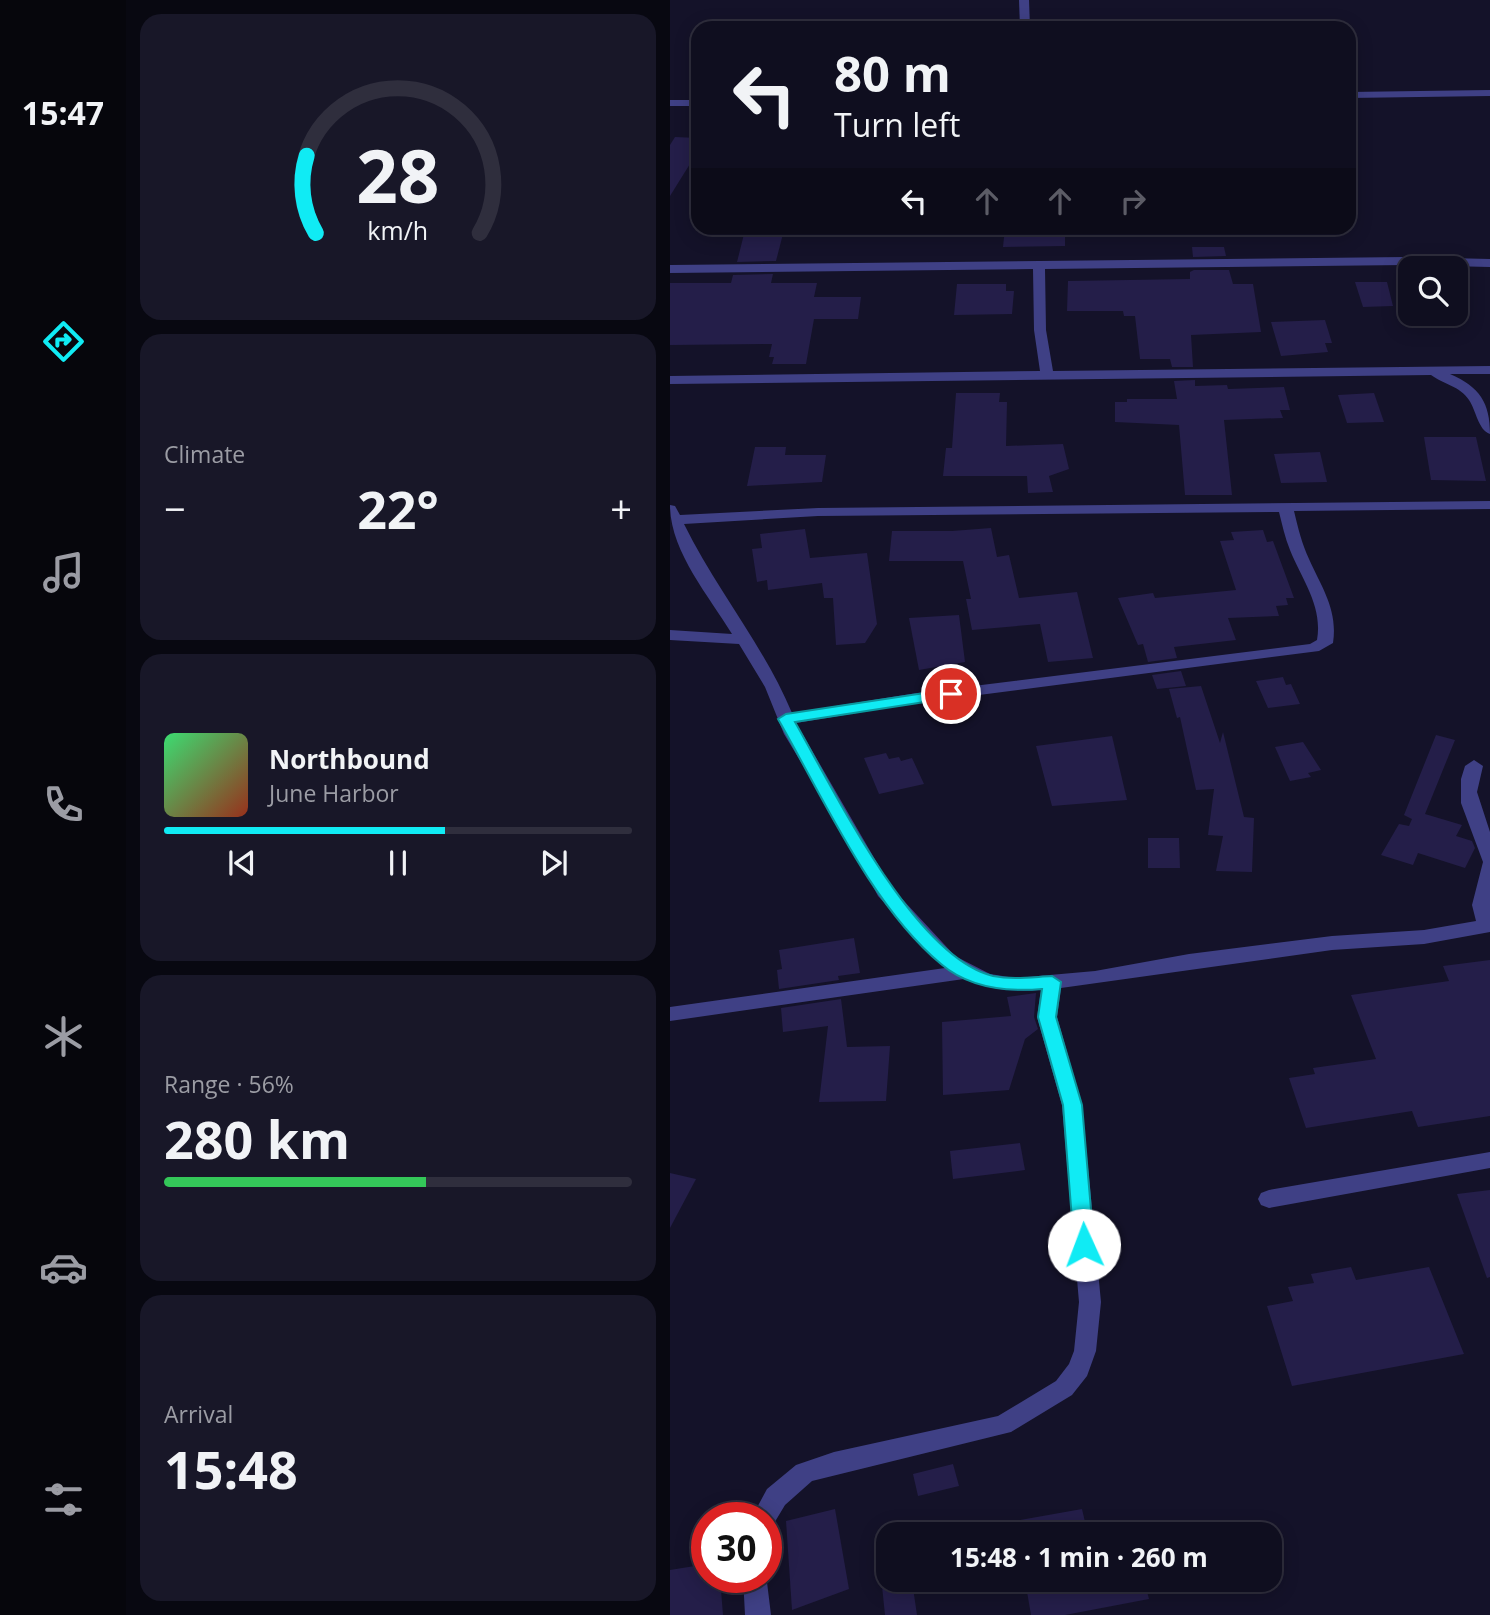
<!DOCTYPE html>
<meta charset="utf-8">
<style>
:root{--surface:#0f0e1f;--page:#181728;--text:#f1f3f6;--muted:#9b9ca4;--line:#2f2e3d;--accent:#10ebf4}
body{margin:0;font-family:"Open Sans",sans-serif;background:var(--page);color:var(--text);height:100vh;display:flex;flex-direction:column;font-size:26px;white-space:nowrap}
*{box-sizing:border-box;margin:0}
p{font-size:23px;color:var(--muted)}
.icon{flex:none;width:38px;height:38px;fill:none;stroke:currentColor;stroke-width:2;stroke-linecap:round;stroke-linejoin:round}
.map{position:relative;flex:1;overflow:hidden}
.side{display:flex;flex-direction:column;gap:14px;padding:14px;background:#080811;width:544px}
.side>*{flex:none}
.banner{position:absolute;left:21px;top:21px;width:665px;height:214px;border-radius:21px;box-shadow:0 4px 18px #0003,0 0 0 2px var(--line);background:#0f0e1f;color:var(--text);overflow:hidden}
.controls{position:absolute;left:728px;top:256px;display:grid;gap:14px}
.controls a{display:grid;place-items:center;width:70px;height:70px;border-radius:14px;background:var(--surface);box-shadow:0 4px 18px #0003,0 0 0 2px var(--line);font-size:35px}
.speed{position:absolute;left:21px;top:1502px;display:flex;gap:14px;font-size:35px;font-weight:700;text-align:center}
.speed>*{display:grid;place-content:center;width:91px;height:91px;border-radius:50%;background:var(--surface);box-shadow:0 4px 18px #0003,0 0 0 2px var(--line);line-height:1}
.speed .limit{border:10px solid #d22;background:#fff;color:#111}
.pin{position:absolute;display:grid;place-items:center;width:60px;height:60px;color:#fff;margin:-30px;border:4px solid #fff;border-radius:50%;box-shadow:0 2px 7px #0007}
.me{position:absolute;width:77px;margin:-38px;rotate:358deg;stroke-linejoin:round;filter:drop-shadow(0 0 5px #0008)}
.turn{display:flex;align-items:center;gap:24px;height:147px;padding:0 28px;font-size:32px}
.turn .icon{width:91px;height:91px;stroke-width:2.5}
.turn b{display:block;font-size:49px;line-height:60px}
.lanes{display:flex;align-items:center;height:66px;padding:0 28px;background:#0003;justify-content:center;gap:35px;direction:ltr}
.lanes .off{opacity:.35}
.big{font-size:52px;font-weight:700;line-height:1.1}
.side .tile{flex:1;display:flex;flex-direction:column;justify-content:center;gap:10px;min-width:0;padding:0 24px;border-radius:21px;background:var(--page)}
.side .dial{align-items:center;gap:0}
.dial svg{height:182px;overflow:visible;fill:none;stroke:var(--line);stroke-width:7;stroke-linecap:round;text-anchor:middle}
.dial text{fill:var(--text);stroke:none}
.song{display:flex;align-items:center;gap:21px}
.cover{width:84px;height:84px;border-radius:10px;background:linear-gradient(135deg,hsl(140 70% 55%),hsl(10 70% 35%))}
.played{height:7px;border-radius:4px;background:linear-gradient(90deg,var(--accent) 60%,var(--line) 60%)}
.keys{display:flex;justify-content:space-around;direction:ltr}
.heat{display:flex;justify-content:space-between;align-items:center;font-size:38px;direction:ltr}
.charge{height:10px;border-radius:5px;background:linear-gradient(90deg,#34c759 56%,var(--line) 0)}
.trip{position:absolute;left:206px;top:1522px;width:406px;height:70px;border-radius:21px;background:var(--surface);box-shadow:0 4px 18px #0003,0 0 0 2px var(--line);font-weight:700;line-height:70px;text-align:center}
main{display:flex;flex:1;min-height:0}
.menu{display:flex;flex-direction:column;width:126px;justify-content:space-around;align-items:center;background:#06060c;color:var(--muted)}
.menu .icon{width:49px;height:49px}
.menu .active{color:var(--accent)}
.menu b{font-size:32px;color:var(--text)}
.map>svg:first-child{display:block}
</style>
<main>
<nav class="menu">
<b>15:47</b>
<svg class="icon active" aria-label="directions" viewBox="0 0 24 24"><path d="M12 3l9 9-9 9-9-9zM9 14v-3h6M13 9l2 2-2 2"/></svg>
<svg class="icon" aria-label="music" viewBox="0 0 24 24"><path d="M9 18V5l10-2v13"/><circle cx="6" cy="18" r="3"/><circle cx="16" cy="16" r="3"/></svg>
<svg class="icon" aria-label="phone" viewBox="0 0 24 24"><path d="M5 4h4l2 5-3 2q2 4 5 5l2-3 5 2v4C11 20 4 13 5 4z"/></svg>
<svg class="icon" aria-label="climate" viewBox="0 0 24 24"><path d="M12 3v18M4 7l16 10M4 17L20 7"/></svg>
<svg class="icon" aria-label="car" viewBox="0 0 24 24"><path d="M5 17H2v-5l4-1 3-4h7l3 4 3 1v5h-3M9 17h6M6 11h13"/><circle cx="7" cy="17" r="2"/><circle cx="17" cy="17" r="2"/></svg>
<svg class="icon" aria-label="filters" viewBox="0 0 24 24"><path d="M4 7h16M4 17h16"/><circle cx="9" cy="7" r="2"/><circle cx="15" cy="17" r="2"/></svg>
</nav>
<section class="side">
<div class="tile dial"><svg viewBox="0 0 100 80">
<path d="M14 69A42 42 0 1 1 86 69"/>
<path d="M14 69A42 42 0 0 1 10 35" stroke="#10ebf4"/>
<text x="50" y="56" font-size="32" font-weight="700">28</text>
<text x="50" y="72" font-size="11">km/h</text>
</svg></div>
<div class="tile"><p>Climate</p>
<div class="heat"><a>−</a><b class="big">22°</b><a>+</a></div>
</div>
<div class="tile">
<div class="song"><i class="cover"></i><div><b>Northbound</b><p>June Harbor</p></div></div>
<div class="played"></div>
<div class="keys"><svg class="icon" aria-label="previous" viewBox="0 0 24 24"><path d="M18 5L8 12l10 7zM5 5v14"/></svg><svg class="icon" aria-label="pause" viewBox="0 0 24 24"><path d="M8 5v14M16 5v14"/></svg><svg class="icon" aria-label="next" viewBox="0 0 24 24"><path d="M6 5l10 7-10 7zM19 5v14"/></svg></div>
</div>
<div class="tile"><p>Range · 56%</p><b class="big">280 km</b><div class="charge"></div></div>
<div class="tile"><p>Arrival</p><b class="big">15:48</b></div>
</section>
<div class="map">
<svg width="820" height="1615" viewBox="0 0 820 1615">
<rect width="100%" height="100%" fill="#141229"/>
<!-- building -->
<g fill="#241e49">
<path d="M5 137 28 138V151L0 196V145Z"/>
<path d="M335 228H395V246L333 247Z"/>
<path d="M75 230H114L106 261 67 262Z"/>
<path d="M522 247H554L556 256 523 257Z"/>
<path d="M524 270H559L563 284H583L591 332 521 335 523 367H502L500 359H470L465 316H454L453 311H397L398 281 520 279V272Z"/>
<path d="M103 274 101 283H147L144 297H191L188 319H144L136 364H102L104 357H99L102 344 0 345V283H61L63 275Z"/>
<path d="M685 282H717L723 306 693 307Z"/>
<path d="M287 284H336V291H344L342 314 284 315Z"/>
<path d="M655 320 662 343H655L658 352 611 356 601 322Z"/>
<path d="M525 380V386L557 385 558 389 614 387 620 410H610L613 418 554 420 562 495H515L509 425 445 422V402H457V399H507L504 381Z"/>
<path d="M286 393H330L329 402H337L336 446 393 444 399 469 379 476 383 492 358 493 357 476H273L276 448H282Z"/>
<path d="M704 393 714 422 677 423 668 395Z"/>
<path d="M754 437H806L816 481 761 480Z"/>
<path d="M85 447H116L115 455H156L152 482 77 486Z"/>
<path d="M650 452 657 482 611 483 604 454Z"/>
<path d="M321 528 327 557 339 555 349 598 407 592 423 658 378 662 370 624 302 630 296 599H301L293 561H219L222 531H282Z"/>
<path d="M135 529 140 558 197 553 207 624 195 643 166 645 163 598H154L152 583 98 590 97 580 87 582 82 549 92 548 90 534Z"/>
<path d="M593 530 597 542 603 541 624 598H616L618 605 606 606 609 616 558 618 566 640 504 647 507 658 478 662 473 644 468 645 448 598 483 593 485 598 566 590 550 541 564 540 561 532Z"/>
<path d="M289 615 295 662 249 670 239 618Z"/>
<path d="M511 671 516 686 487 689 482 675Z"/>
<path d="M613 677 616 685 621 684 630 704 598 708 586 681Z"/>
<path d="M531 686 550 743 553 732 574 817 584 818 582 872 546 871 553 836 538 835 544 789 526 790 510 717 507 718 499 689Z"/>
<path d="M766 735 785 740 755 814 792 825 786 836 802 841 805 848 795 868 748 853 743 865 711 855 729 824 739 826 742 819 734 815Z"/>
<path d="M442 736 457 800 382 806 366 746Z"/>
<path d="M633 742 651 770 638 773 641 777 620 781 605 747Z"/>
<path d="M216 753 219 759 229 757 231 761 242 758 254 784 209 794 194 758Z"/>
<path d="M478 838H509L510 868H478Z"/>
<path d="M184 938 190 973 168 976 169 980 109 989 107 970 112 969 109 950Z"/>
<path d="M820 960V1116L748 1127 742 1111 636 1128 619 1078 645 1074 643 1068 706 1059 681 995 779 981 773 966Z"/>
<path d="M366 993 364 1017 368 1029 355 1039 339 1090 273 1095 272 1022 341 1016 337 997Z"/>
<path d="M171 999 177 1047 220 1046 216 1101 149 1102 158 1026 113 1032 111 1008Z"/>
<path d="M350 1143 355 1170 283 1179 280 1151Z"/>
<path d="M0 1173 26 1179 0 1228Z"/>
<path d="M820 1190V1277L817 1278 787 1194Z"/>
<path d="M681 1267 686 1280 759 1267 794 1354 622 1386 597 1306 623 1301 618 1287 644 1283 641 1274Z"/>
<path d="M283 1464 289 1486 248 1496 243 1474Z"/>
<path d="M165 1509 179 1589 122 1610 116 1521Z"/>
<path d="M412 1509 418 1535H328L327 1524Z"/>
<path d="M37 1564V1577H50L53 1615H0V1570Z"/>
<path d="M355 1580H474L479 1599 395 1615H361Z"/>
<path d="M242 1581 247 1615H215L212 1586Z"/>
</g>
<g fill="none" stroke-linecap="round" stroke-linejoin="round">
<!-- minor -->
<g fill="#3f4085" fill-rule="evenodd">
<path d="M349 0H359L360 28H350Z"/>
<path d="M820 90V96L679 98V92Z"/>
<rect x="0" y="100" width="28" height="6"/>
<path d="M736 257 820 259V267L736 265 375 269 376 330 383 371 820 366V374H780C810 387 820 403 820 434 808 430 806 410 799 400 790 386 773 384 761 375L0 384V376L370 371 364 330 363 269 0 273V265Z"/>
<path d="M820 501V509L624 511C628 528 632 544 639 559 652 588 668 610 663 643L649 651 247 703 126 723 221 887 285 956 320 974 345 978 425 971 519 954 662 936 754 930 806 921 802 905 813 862 791 803V779L795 766 804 760 813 766 807 792 820 832V932L754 944 662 950 391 988 387 1017 412 1105 431 1302 426 1351 417 1376 402 1395 341 1432 142 1481 115 1505 103 1525 96 1527V1517H82L97 1489 126 1465 164 1452 328 1416 386 1381 399 1364 404 1351 409 1302 392 1105 367 1017 371 990C343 992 320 990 294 979L0 1021V1007L275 968 208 896 183 848 114 734 95 687 69 644 0 640V630L62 634C39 596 0 551 0 505L5 506 10 515 148 508ZM609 512C612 524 615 538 620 550 632 580 653 606 647 640L640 644 247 693 122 713C94 646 46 589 14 524L148 516Z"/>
<path d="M820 1152V1168L599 1208 591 1205 588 1199 591 1193 599 1190Z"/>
<path d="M96 1574 101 1615H75L73 1577H96Z"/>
</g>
</g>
<!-- route -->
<path fill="#10ebf4" stroke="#0a999f" stroke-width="2" d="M281 689 289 694 287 697 125 722C164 790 244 957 323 976 343 980 362 977 382 976L391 982 386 1017 412 1105 424 1245 421 1251H407L404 1245 393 1105 368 1017 372 989C337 992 299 988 271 964 201 906 153 797 108 719L116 714Z"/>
</svg>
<div class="controls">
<a><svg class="icon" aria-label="search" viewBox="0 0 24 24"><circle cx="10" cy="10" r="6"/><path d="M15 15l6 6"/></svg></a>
</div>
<div class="speed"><div class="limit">30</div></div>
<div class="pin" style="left:281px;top:694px;background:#d93025"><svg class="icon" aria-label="arrive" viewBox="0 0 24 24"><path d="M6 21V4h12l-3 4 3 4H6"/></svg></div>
<svg class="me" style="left:414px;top:1245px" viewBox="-20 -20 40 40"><circle r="19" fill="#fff"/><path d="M0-13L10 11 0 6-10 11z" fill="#10ebf4"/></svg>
<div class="trip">15:48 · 1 min · 260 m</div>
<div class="banner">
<div class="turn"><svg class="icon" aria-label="left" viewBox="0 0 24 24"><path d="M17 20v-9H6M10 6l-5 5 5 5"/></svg><div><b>80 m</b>Turn left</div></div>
<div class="lanes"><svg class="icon" aria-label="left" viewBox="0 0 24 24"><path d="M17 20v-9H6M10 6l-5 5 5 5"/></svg><svg class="icon off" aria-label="ahead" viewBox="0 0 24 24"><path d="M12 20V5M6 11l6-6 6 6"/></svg><svg class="icon off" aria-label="ahead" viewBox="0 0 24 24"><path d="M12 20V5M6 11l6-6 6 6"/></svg><svg class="icon off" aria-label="right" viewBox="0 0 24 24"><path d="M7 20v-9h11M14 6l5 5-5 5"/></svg></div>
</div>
</div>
</main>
